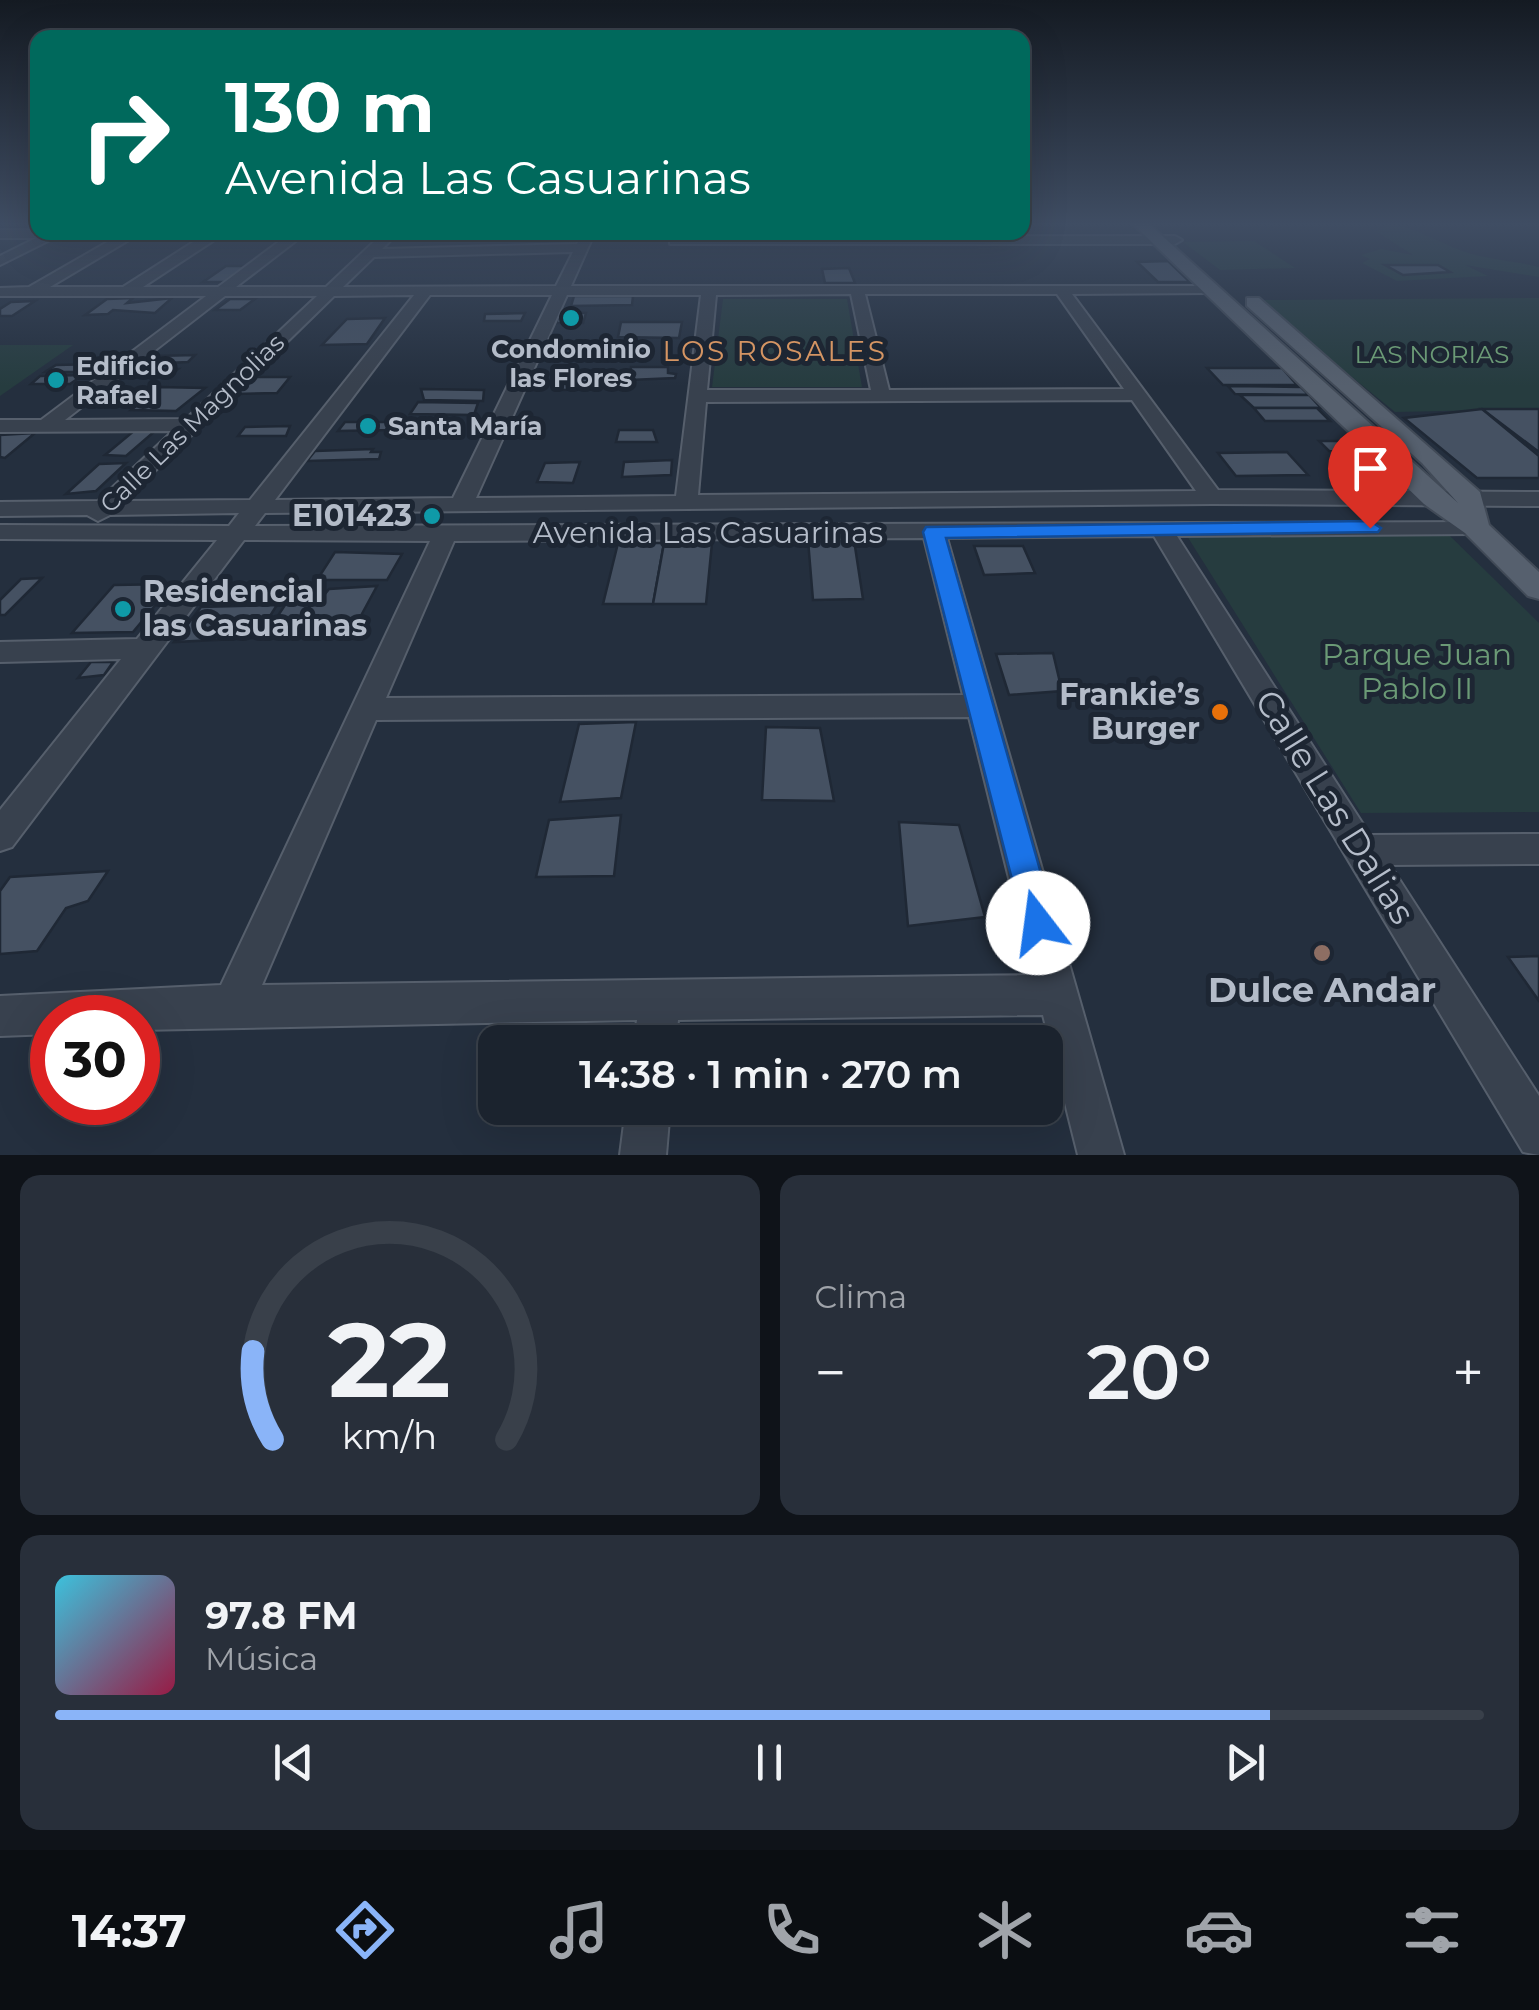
<!DOCTYPE html>
<html lang="es">
<meta charset="utf-8">
<style>
:root{--surface:#1b232e;--page:#282f3a;--text:#f1f3f6;--muted:#a0a4aa;--line:#39404a;--accent:#8ab4f8}
body{margin:0;font-family:Montserrat,sans-serif;background:var(--page);color:var(--text);height:100vh;display:flex;flex-direction:column;font-size:38px;white-space:nowrap}
*{box-sizing:border-box;margin:0}
p{font-size:32px;color:var(--muted)}
.icon{flex:none;width:55px;height:55px;fill:none;stroke:currentColor;stroke-width:2;stroke-linecap:round;stroke-linejoin:round}
.map{position:relative;height:1155px;overflow:hidden}
.side{display:flex;flex-direction:column;gap:20px;padding:20px;background:#0f1319;flex:1}
.side>*{flex:none}
.top-card{position:absolute;left:30px;top:30px;width:1000px;height:210px;border-radius:20px;box-shadow:0 10px 40px #0002,0 0 0 2px var(--line);background:#00695c;color:#fff;overflow:hidden}
.speed{position:absolute;left:30px;top:995px;display:flex;gap:20px;font-size:50px;font-weight:700;text-align:center}
.speed>*{display:grid;place-content:center;width:130px;height:130px;border-radius:50%;background:var(--surface);box-shadow:0 10px 40px #0002,0 0 0 2px var(--line);line-height:1}
.speed .limit{border:15px solid #d22;background:#fff;color:#111}
.pin{position:absolute;display:grid;place-items:center;width:85px;height:85px;color:#fff;margin:-102px -42px;border-radius:50% 50% 50% 0;rotate:-45deg;box-shadow:0 0 10px #0007}
.pin .icon{rotate:45deg}
.me{position:absolute;width:110px;margin:-55px;rotate:345deg;stroke-linejoin:round;filter:drop-shadow(0 0 8px #0008)}
.turn{display:flex;align-items:center;gap:35px;height:210px;padding:0 30px;font-size:45px}
.turn .icon{width:130px;height:130px;stroke-width:2.5}
.turn b{display:block;font-size:70px;line-height:85px}
.big{font-size:75px;font-weight:600;line-height:1.1}
.side .widget{flex:1;display:flex;flex-direction:column;justify-content:center;gap:15px;min-width:0;padding:0 35px;border-radius:20px;background:var(--page)}
.side .dial{align-items:center;gap:0}
.dial svg{height:260px;overflow:visible;fill:none;stroke:var(--line);stroke-width:7;stroke-linecap:round;text-anchor:middle}
.dial text{fill:var(--text);stroke:none}
.song{display:flex;align-items:center;gap:30px}
.cover{width:120px;height:120px;border-radius:15px;background:linear-gradient(135deg,hsl(190 70% 55%),hsl(340 70% 35%))}
.played{height:10px;border-radius:5px;background:linear-gradient(90deg,var(--accent) 85%,var(--line) 85%)}
.keys{display:flex;justify-content:space-around;direction:ltr}
.heat{display:flex;justify-content:space-between;align-items:center;font-size:55px;direction:ltr}
.side .tiles{flex:1;display:grid;gap:20px;grid-template-columns:1fr 1fr}
.widget:last-child{grid-column:span 2}
.trip{position:absolute;left:478px;top:1025px;width:585px;height:100px;border-radius:20px;background:var(--surface);box-shadow:0 10px 40px #0002,0 0 0 2px var(--line);font-weight:600;line-height:100px;text-align:center}
.tabs{display:flex;height:160px;justify-content:space-around;align-items:center;background:#0b0e12;color:var(--muted)}
.tabs .icon{width:70px;height:70px}
.tabs .selected{color:var(--accent)}
.tabs b{font-size:45px;color:var(--text)}
.map>svg:first-child{display:block}
</style>
<div class="map">
<svg width="1539" height="1155" viewBox="0 0 1539 1155">
<rect width="100%" height="100%" fill="#242f3e"/>
<!-- green -->
<g fill="#263c3f">
<path d="M1389 224C1424 229 1450 251 1485 257 1503 261 1520 262 1539 267V277L1465 265 1488 276 1397 281 1362 263 1370 259 1361 255 1381 249 1413 255 1377 232Z"/>
<path d="M1254 241 1295 268 1220 270 1183 242Z"/>
<path d="M1539 298V409L1395 412 1257 300Z"/>
<path d="M723 299H847L862 387H712Z"/>
<path d="M0 345H73L0 396Z"/>
<path d="M1187 536H1450L1539 623V812L1361 813Z"/>
</g>
<!-- building -->
<g fill="#455162" stroke="#1f2835" stroke-width="2.5">
<path d="M1168 261 1190 282H1158L1137 262Z"/>
<path d="M1385 265H1438L1450 272 1403 275Z"/>
<path d="M226 266H246L224 282H203Z"/>
<path d="M849 268 855 283H825L822 269Z"/>
<path d="M574 296H633L632 305 571 306Z"/>
<path d="M133 298 127 303 172 298 155 313 113 310 108 314 85 315 107 299Z"/>
<path d="M230 299H255L240 310H215Z"/>
<path d="M35 301 12 316H0V309L11 302Z"/>
<path d="M560 312 586 313 583 323H556Z"/>
<path d="M525 313 521 321H484L485 314Z"/>
<path d="M385 318 367 344 322 345 347 319Z"/>
<path d="M621 322H682L679 338 618 337Z"/>
<path d="M195 355 188 362 145 364 155 356Z"/>
<path d="M98 364 92 372H45L56 365Z"/>
<path d="M631 367H668V373L676 374 675 378 630 380Z"/>
<path d="M1207 368H1282L1297 385H1223Z"/>
<path d="M131 369H178L167 377H123Z"/>
<path d="M83 375 70 384H31L40 376Z"/>
<path d="M247 377H290L277 393 235 394 244 386 238 385Z"/>
<path d="M600 378 597 389 560 390 565 379Z"/>
<path d="M1228 386 1301 387 1309 395 1235 394Z"/>
<path d="M158 387 205 388 176 411 131 410Z"/>
<path d="M421 389 484 390 483 401 424 400Z"/>
<path d="M1240 395H1309L1321 408H1254Z"/>
<path d="M418 402 478 403 474 415 410 414Z"/>
<path d="M1254 408H1317L1330 421H1265Z"/>
<path d="M1482 409H1539V452Z"/>
<path d="M1482 409 1539 456V478H1477L1404 418Z"/>
<path d="M345 422H397L392 430 338 431Z"/>
<path d="M290 426 286 436H238L245 427Z"/>
<path d="M135 430 155 431 126 456 105 455Z"/>
<path d="M619 430H653L657 442H616Z"/>
<path d="M35 433 5 458 0 457V435Z"/>
<path d="M1319 441H1353L1364 452 1329 451Z"/>
<path d="M373 449 371 452H381L379 459 307 461 315 451Z"/>
<path d="M1287 452 1308 475 1236 476 1218 453Z"/>
<path d="M672 460 671 475 622 477 624 462Z"/>
<path d="M580 462 573 483 537 482 545 463Z"/>
<path d="M126 463 96 491 66 494 99 464Z"/>
<path d="M808 540H854L863 599 813 600Z"/>
<path d="M618 543H664L653 604H603Z"/>
<path d="M664 543H712L706 604H653Z"/>
<path d="M974 546H1023L1035 573 984 575Z"/>
<path d="M335 552 402 554 387 580H317Z"/>
<path d="M42 578 5 615H0V600L21 579Z"/>
<path d="M173 584 133 632 72 633 114 585Z"/>
<path d="M377 586 357 623H273L287 602 317 604 329 589Z"/>
<path d="M277 605 256 638 174 642 201 607Z"/>
<path d="M1053 653 1062 691 1009 695 996 654Z"/>
<path d="M91 662H113L104 675 78 678Z"/>
<path d="M636 722 621 798 560 802 579 724Z"/>
<path d="M766 727 820 728 834 801 762 800Z"/>
<path d="M621 815 614 876 536 877 549 820Z"/>
<path d="M899 822 959 825 985 917 908 926Z"/>
<path d="M108 871 88 901 66 908 37 951 0 954V891L10 877Z"/>
<path d="M1539 956V1001L1508 957Z"/>
</g>
<g fill="none" stroke-linecap="round" stroke-linejoin="round">
<defs>
<g id="minor">
<path d="M0 230 493 232 487 236H395L382 249 577 244 582 232H595L571 286H1215V292L1210 293 1072 294 1218 490 1539 492V506L1212 504 265 513 255 526 1483 522 1487 527 1475 534 1177 536 1370 835 1539 834V864L1390 865 1539 1096V1155L1523 1152 1154 536 947 538 1124 1155H1078L1043 1015 678 1020 676 1042H634L637 1020 138 1030V1018H52V1034L0 1036V996L221 985 430 541 244 540 12 847 0 851V810L121 659 0 662V642L137 639 217 540 0 539V525L229 526 239 513 110 515 98 521 87 515 0 516V502L98 501 173 431 0 432V420H41L206 296H0V288L29 287 116 237 54 238 0 265V256L36 238H0ZM380 236 326 287H236L301 237ZM201 237 123 287H50L134 237ZM219 237H285L218 287H143ZM573 252 556 286 343 287 374 257ZM851 294 871 390H707L716 295ZM865 294H1057L1124 389 889 390ZM414 295 250 500 124 501 334 296ZM430 295H552L453 498 275 500ZM567 295H701L676 496 476 498ZM225 296H317L186 419 65 420ZM1132 400 1196 491 698 495 706 402ZM924 538 963 695 386 698 454 541ZM969 717 1033 975 262 985 376 720Z"/>
<path d="M675 237 1175 236 1182 240 1175 244H670V238Z"/>
<path d="M626 1108H670L666 1155H620Z"/>
</g>
<path id="major" d="M1133 224H1149L1458 503 1422 463 1247 306V298H1259L1480 492 1489 525 1539 572V599L1528 596 1465 533 1424 504Z"/>
</defs>
<!-- minor casing -->
<use href="#minor" stroke="#565f6c" stroke-width="4"/>
<!-- major casing -->
<use href="#major" stroke="#414a57" stroke-width="4"/>
<!-- minor -->
<use href="#minor" fill="#38414e" fill-rule="evenodd"/>
<!-- major -->
<use href="#major" fill="#56606e" fill-rule="evenodd"/>
</g>
<!-- sky -->
<linearGradient id="sky" x2="0" y2="1"><stop stop-color="#141a22"/><stop offset="0.58" stop-color="#3f4d63"/><stop offset="1" stop-color="#3f4d63" stop-opacity="0"/></linearGradient>
<rect width="1539" height="386" fill="url(#sky)"/>
<!-- route -->
<path fill="#1a73e8" stroke="#114b97" stroke-width="2.5" d="M1370 521 1381 528 1378 532 946 538 1055 923 1050 934 1038 939 1026 934 923 532 926 527Z"/>
<!-- markers -->
<g fill="#0f9aa8" stroke="#1d2633" stroke-width="4">
<circle cx="571" cy="318" r="10"/>
<circle cx="56" cy="380" r="10"/>
<circle cx="368" cy="426" r="10"/>
<circle cx="432" cy="516" r="10"/>
<circle cx="123" cy="609" r="10"/>
</g>
<circle fill="#e8710a" stroke="#1d2633" stroke-width="4" cx="1220" cy="712" r="10"/>
<circle fill="#8d6e63" stroke="#1d2633" stroke-width="4" cx="1322" cy="953" r="10"/>
<g text-anchor="middle" stroke-width="10" stroke-linejoin="round" paint-order="stroke">
<!-- far-poi labels -->
<g font-size="25" font-weight="bold" fill="#b4bcc9" stroke="#1d2633" text-anchor="start">
<text x="571" y="358" text-anchor="middle">Condominio<tspan x="571" dy="29">las Flores</tspan></text>
<text x="76" y="375">Edificio<tspan x="76" dy="29">Rafael</tspan></text>
<text x="388" y="435">Santa María</text>
</g>
<!-- far-park labels -->
<g font-size="25" fill="#6b9a76" stroke="#1d2633">
<text x="1432" y="363">LAS NORIAS</text>
</g>
<!-- far-street labels -->
<g font-size="25" fill="#b4bcc9" stroke="#1d2633">
<text transform="translate(192 423) rotate(-44)" y="9">Calle Las Magnolias</text>
</g>
<!-- far-neighbourhood labels -->
<g font-size="28" letter-spacing="2.5" fill="#d59563" stroke="#1d2633">
<text x="775" y="361">LOS ROSALES</text>
</g>
<!-- poi labels -->
<g font-size="30" font-weight="bold" fill="#b4bcc9" stroke="#1d2633" text-anchor="end">
<text x="412" y="526">E101423</text>
<text x="143" y="602" text-anchor="start">Residencial<tspan x="143" dy="34">las Casuarinas</tspan></text>
<text x="1200" y="705">Frankie’s<tspan x="1200" dy="34">Burger</tspan></text>
</g>
<!-- street labels -->
<g font-size="30" fill="#b4bcc9" stroke="#1d2633">
<text x="708" y="543">Avenida Las Casuarinas</text>
</g>
<!-- park labels -->
<g font-size="30" fill="#6b9a76" stroke="#1d2633">
<text x="1417" y="665">Parque Juan<tspan x="1417" dy="34">Pablo II</tspan></text>
</g>
<!-- near-street labels -->
<g font-size="35" fill="#b4bcc9" stroke="#1d2633">
<text transform="translate(1335 807) rotate(58)" y="12">Calle Las Dalias</text>
</g>
<!-- near-poi labels -->
<g font-size="35" font-weight="bold" fill="#b4bcc9" stroke="#1d2633">
<text x="1322" y="1002">Dulce Andar</text>
</g>
</g>
</svg>
<div class="speed"><div class="limit">30</div></div>
<div class="pin" style="left:1370px;top:528px;background:#d93025"><svg class="icon" aria-label="arrive" viewBox="0 0 24 24"><path d="M6 21V4h12l-3 4 3 4H6"/></svg></div>
<svg class="me" style="left:1038px;top:923px" viewBox="-20 -20 40 40"><circle r="19" fill="#fff"/><path d="M0-13L10 11 0 6-10 11z" fill="#1a73e8"/></svg>
<div class="trip">14:38 · 1 min · 270 m</div>
<div class="top-card">
<div class="turn"><svg class="icon" aria-label="right" viewBox="0 0 24 24"><path d="M7 20v-9h11M14 6l5 5-5 5"/></svg><div><b>130 m</b>Avenida Las Casuarinas</div></div>
</div>
</div>
<section class="side">
<div class="tiles">
<div class="widget dial"><svg viewBox="0 0 100 80">
<path d="M14 69A42 42 0 1 1 86 69"/>
<path d="M14 69A42 42 0 0 1 8 42" stroke="#8ab4f8"/>
<text x="50" y="56" font-size="32" font-weight="700">22</text>
<text x="50" y="72" font-size="11">km/h</text>
</svg></div>
<div class="widget"><p>Clima</p>
<div class="heat"><a>−</a><b class="big">20°</b><a>+</a></div>
</div>
<div class="widget">
<div class="song"><i class="cover"></i><div><b>97.8 FM</b><p>Música</p></div></div>
<div class="played"></div>
<div class="keys"><svg class="icon" aria-label="previous" viewBox="0 0 24 24"><path d="M18 5L8 12l10 7zM5 5v14"/></svg><svg class="icon" aria-label="pause" viewBox="0 0 24 24"><path d="M8 5v14M16 5v14"/></svg><svg class="icon" aria-label="next" viewBox="0 0 24 24"><path d="M6 5l10 7-10 7zM19 5v14"/></svg></div>
</div>
</div>
</section>
<nav class="tabs">
<b>14:37</b>
<svg class="icon selected" aria-label="directions" viewBox="0 0 24 24"><path d="M12 3l9 9-9 9-9-9zM9 14v-3h6M13 9l2 2-2 2"/></svg>
<svg class="icon" aria-label="music" viewBox="0 0 24 24"><path d="M9 18V5l10-2v13"/><circle cx="6" cy="18" r="3"/><circle cx="16" cy="16" r="3"/></svg>
<svg class="icon" aria-label="phone" viewBox="0 0 24 24"><path d="M5 4h4l2 5-3 2q2 4 5 5l2-3 5 2v4C11 20 4 13 5 4z"/></svg>
<svg class="icon" aria-label="climate" viewBox="0 0 24 24"><path d="M12 3v18M4 7l16 10M4 17L20 7"/></svg>
<svg class="icon" aria-label="car" viewBox="0 0 24 24"><path d="M5 17H2v-5l4-1 3-4h7l3 4 3 1v5h-3M9 17h6M6 11h13"/><circle cx="7" cy="17" r="2"/><circle cx="17" cy="17" r="2"/></svg>
<svg class="icon" aria-label="filters" viewBox="0 0 24 24"><path d="M4 7h16M4 17h16"/><circle cx="9" cy="7" r="2"/><circle cx="15" cy="17" r="2"/></svg>
</nav>
